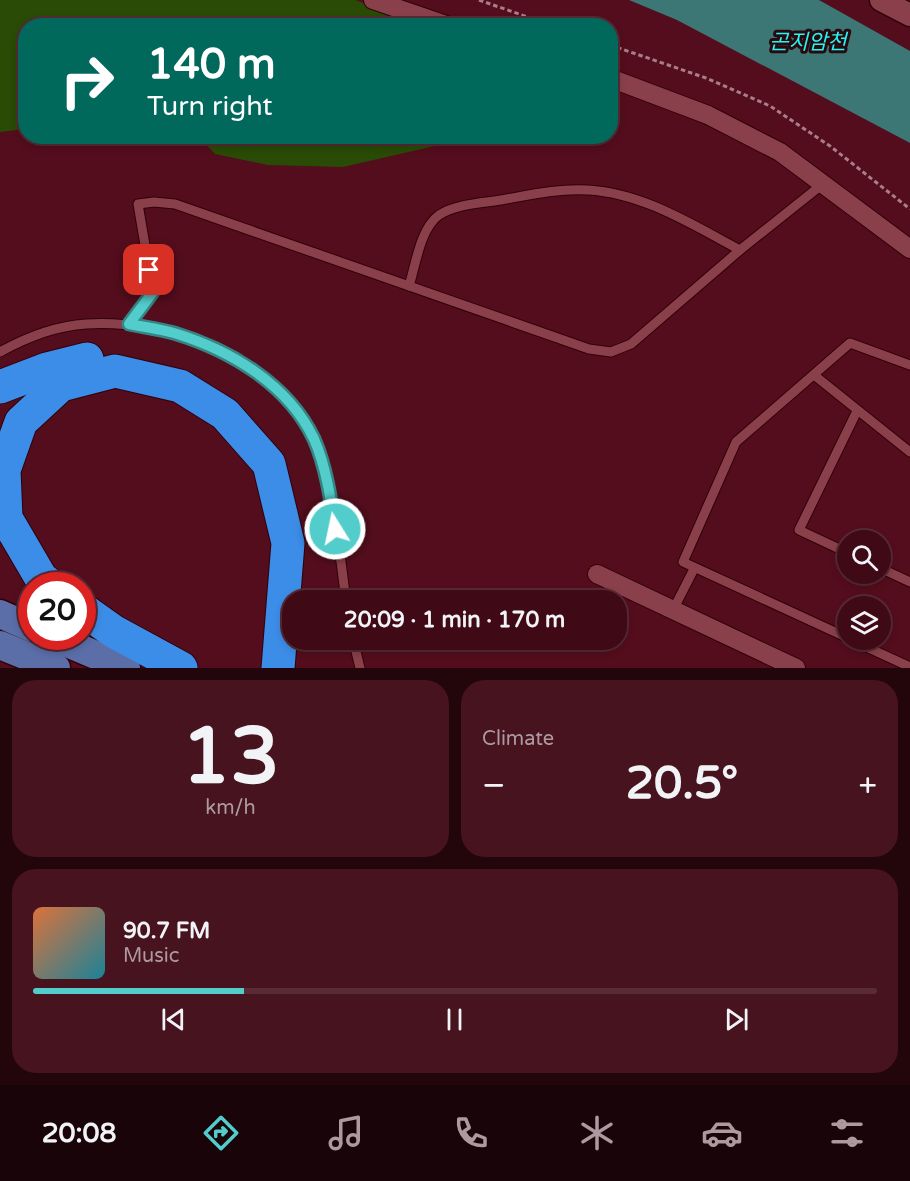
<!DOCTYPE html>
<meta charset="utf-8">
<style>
:root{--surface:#3f0a16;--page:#46131f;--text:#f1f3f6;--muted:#ad9aa1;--line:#582b35;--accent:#53cdcb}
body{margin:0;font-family:"Varela Round","Noto Sans KR",sans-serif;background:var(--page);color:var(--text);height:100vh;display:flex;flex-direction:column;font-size:22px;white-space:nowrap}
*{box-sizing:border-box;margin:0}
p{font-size:20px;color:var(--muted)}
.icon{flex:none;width:33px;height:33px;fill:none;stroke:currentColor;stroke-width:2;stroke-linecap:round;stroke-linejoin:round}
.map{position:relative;height:668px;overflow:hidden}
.sheet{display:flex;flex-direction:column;gap:12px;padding:12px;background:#23060c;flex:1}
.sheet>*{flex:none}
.banner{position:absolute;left:18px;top:18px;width:600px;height:126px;border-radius:24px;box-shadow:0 3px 9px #0003,0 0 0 2px var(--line);background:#00695c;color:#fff;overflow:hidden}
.tools{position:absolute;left:837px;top:530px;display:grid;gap:12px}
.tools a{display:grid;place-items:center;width:54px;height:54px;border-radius:50%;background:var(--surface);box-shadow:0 3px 9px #0003,0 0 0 2px var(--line);font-size:30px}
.speed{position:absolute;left:18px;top:572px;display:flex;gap:12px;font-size:30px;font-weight:700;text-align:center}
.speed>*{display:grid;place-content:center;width:78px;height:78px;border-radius:50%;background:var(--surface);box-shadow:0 3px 9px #0003,0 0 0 2px var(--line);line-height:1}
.speed .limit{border:9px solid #d22;background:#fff;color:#111}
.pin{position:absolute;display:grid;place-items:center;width:51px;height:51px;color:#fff;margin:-26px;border-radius:12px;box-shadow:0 3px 9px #0006}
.me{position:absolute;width:66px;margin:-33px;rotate:350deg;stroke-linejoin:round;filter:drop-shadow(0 0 4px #0008)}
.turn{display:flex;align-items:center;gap:21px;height:126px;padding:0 30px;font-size:27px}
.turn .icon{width:78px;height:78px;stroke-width:2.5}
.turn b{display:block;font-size:42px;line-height:51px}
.big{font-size:45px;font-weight:700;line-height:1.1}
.sheet .card{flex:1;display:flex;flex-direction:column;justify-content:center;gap:9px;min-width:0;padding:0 21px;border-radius:24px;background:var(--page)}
.sheet .dial{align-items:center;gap:0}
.dial b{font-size:78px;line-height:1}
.song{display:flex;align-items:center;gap:18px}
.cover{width:72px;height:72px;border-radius:9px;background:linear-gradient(135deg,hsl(20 70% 55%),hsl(190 70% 35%))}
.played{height:6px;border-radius:3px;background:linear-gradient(90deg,var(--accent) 25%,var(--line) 25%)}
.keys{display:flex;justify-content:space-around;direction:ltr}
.heat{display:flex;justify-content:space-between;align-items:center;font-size:33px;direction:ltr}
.sheet .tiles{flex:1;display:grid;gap:12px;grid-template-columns:1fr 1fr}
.card:last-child{grid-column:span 2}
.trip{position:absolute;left:282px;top:590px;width:345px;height:60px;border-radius:24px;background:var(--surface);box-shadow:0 3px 9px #0003,0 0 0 2px var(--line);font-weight:700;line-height:60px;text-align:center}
.menu{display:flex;height:96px;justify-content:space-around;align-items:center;background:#190409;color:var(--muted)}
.menu .icon{width:42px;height:42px}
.menu .selected{color:var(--accent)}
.menu b{font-size:27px;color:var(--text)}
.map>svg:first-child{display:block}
</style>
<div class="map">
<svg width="910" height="668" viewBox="0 0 910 668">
<rect width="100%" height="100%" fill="#540d1d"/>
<!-- green -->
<g fill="#294b06">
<path d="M0 0H355L424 25 26 26 25 129 0 132Z"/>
<path d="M464 136 465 139 343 167 268 165 215 154 199 137Z"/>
</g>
<!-- water -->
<path fill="#3c7675" d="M629 0H819L910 51V143L677 20Z"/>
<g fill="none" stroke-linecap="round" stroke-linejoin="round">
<defs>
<g id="service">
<path d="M409 286C416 264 420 229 439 215 456 204 482 203 501 200 529 195 559 188 588 190 643 193 693 225 740 250"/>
<path d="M129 324 153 292 138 204 154 202 175 204 589 349 611 352 631 344 740 250 824 183"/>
<path d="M0 352C27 337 56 326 86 324 170 319 276 358 314 439 334 484 339 551 346 600"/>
<path d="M814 375 910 452"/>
<path d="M848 553 799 530 857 411"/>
<path d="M880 568 910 582"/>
<path d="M673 610 694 569"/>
<path d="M848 638 683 562 736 442 850 343 910 365"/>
<path d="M353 639 360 668"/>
<path d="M849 639 910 667"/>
</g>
<g id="minor">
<path d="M373 0 449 26"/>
<path d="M610 78 708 115 780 152 910 249"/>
<path d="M597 574 796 668"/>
</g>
<path id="tertiary" d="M881 0 910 15"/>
<g id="primary">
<path d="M0 614 32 628"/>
<path d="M51 636 126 668"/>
<path d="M0 645 56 668"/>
</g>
<g id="motorway">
<path d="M0 387 47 369 87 359"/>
<path d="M50 585 41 578 6 518 4 470 21 422 61 385 115 371 180 386 225 414 269 464 288 543 278 668"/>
<path d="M82 609 113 631 181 668"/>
</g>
</defs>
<!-- service casing -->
<use href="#service" stroke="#31000a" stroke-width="11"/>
<!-- minor casing -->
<use href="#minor" stroke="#31000a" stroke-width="20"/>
<!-- tertiary casing -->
<use href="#tertiary" stroke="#31000a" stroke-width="25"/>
<!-- primary casing -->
<use href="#primary" stroke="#31000a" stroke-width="31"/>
<!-- motorway casing -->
<use href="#motorway" stroke="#31000a" stroke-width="35"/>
<!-- path -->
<g stroke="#aa7e86" stroke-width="3" stroke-dasharray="4.5 3" stroke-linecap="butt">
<path d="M479 0 553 26"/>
<path d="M610 45 706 78 770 106 830 146 910 209"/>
</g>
<!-- service -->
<use href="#service" stroke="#8a404a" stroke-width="9"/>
<!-- minor -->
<use href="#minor" stroke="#8a404a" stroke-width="18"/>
<!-- tertiary -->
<use href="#tertiary" stroke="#8a404a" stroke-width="22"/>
<!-- primary -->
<use href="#primary" stroke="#5b6ea8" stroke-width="28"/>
<!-- motorway -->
<use href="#motorway" stroke="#3c8de7" stroke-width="33"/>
</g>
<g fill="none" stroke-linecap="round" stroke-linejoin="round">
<defs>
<path id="route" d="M149 270 153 292 129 324C144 327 160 329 174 333 230 350 288 384 314 439 326 466 331 500 335 529"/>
</defs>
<!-- route casing -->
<use href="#route" stroke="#368584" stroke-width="15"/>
<!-- route -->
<use href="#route" stroke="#53cdcb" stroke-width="10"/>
</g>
<g text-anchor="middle" stroke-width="6" stroke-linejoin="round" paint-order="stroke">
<!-- water labels -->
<g font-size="21" font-style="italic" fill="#24f5f2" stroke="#28090e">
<text x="808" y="49">곤지암천</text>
</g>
</g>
</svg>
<div class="tools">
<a><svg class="icon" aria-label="search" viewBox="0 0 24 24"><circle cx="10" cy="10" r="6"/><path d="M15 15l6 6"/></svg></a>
<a><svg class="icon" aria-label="layers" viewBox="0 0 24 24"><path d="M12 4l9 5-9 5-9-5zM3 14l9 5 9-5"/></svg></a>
</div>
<div class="speed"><div class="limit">20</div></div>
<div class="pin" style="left:149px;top:270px;background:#d93025"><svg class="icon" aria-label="arrive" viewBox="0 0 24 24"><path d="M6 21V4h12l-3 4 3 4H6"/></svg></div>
<svg class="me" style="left:335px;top:529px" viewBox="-20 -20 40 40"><circle r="17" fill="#53cdcb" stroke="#fff" stroke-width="3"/><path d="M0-11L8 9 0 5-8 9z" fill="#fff"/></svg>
<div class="trip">20:09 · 1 min · 170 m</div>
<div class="banner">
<div class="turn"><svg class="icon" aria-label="right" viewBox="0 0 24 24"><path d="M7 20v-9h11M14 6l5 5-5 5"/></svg><div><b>140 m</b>Turn right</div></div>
</div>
</div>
<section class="sheet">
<div class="tiles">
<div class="card dial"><b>13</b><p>km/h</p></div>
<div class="card"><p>Climate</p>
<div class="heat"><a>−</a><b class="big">20.5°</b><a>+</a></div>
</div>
<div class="card">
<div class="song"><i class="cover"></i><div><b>90.7 FM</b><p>Music</p></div></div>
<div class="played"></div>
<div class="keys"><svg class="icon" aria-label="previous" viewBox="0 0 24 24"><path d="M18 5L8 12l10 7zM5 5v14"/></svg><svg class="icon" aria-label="pause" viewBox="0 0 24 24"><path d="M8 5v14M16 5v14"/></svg><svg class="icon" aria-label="next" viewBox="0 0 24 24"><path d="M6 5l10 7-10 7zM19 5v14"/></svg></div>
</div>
</div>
</section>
<nav class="menu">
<b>20:08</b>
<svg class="icon selected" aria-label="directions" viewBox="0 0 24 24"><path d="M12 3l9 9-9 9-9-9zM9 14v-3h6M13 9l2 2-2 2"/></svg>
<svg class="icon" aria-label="music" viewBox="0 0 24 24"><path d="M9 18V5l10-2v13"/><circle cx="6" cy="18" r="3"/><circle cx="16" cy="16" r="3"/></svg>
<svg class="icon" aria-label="phone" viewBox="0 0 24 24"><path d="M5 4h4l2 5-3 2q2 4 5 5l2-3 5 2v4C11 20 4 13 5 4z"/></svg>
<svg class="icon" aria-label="climate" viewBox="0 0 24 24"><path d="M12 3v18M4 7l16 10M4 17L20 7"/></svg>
<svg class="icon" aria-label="car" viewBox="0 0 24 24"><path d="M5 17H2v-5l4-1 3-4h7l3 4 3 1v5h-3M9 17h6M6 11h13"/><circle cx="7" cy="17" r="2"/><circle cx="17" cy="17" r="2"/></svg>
<svg class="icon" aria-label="filters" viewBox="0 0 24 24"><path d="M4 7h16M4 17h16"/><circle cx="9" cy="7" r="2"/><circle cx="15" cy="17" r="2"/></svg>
</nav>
